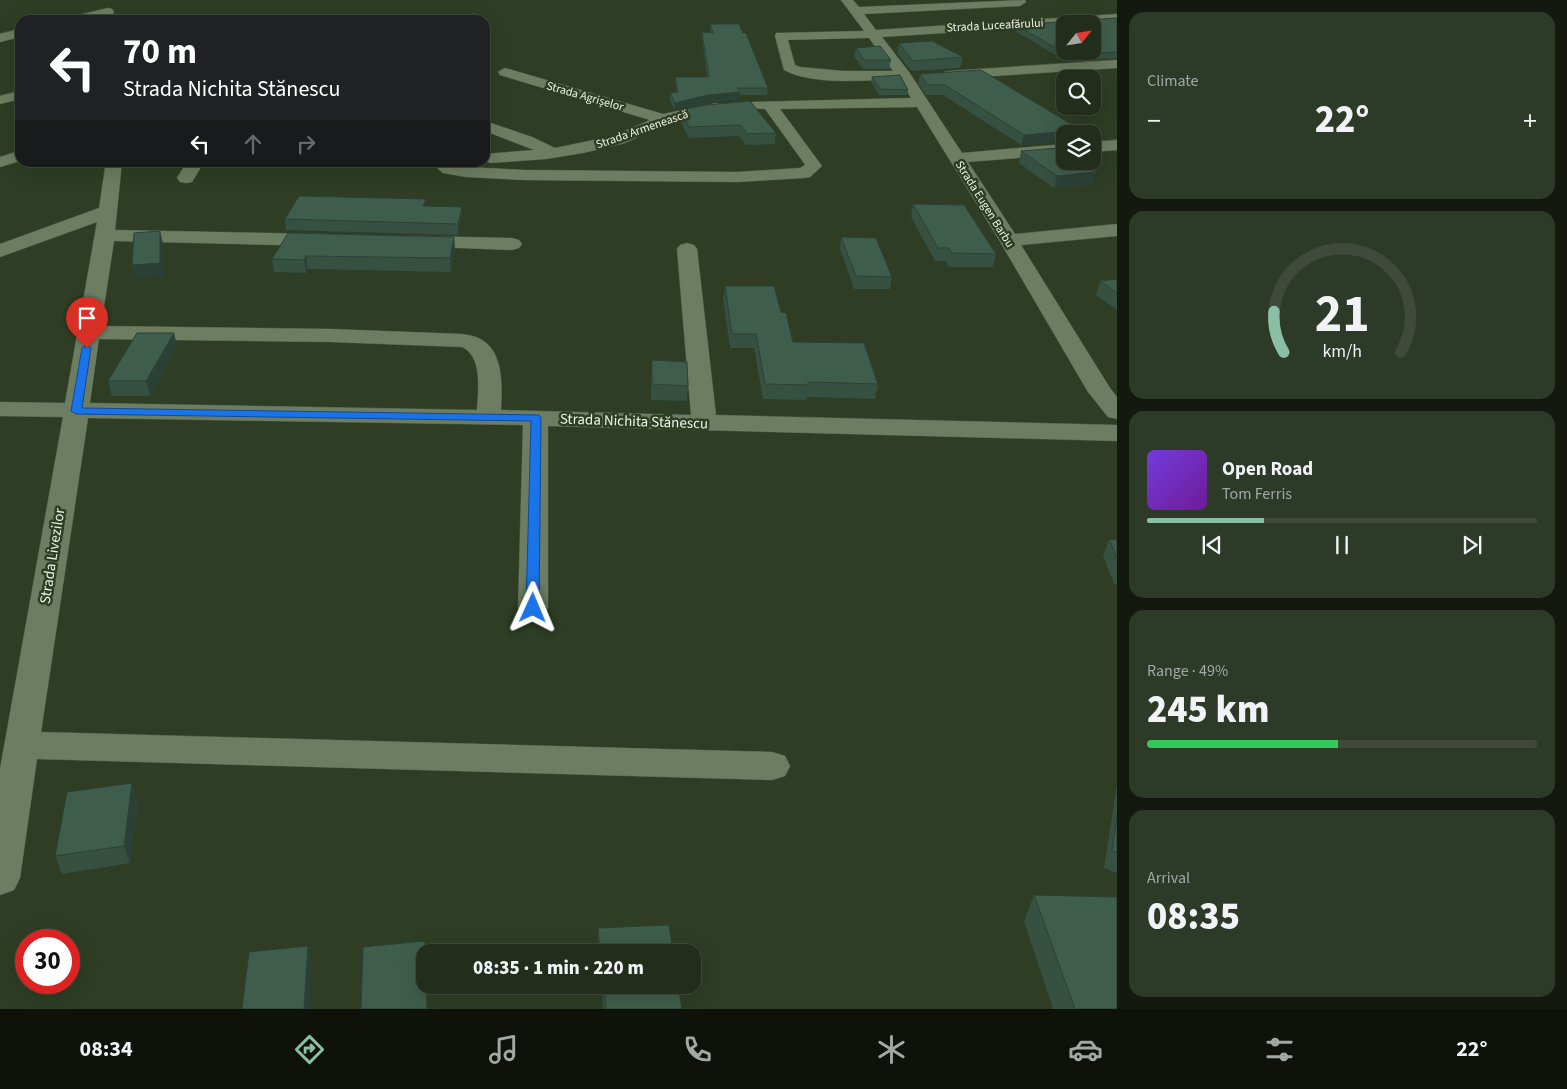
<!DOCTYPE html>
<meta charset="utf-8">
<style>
:root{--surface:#222e1b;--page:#2e3a28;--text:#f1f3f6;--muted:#a2a8a3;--line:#3f4a3a;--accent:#8abfa5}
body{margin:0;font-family:"Source Sans 3",sans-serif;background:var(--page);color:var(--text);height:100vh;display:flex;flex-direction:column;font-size:19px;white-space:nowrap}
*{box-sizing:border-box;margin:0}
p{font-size:16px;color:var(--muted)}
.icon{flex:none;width:28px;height:28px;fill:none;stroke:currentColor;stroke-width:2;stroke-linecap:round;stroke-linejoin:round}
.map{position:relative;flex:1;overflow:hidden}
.sheet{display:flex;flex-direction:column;gap:12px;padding:12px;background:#13190f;width:450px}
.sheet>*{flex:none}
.hud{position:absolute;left:15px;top:15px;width:475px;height:152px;border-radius:15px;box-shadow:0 5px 20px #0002,0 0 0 1px var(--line);background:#202124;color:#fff;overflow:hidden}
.needle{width:32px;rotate:60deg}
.buttons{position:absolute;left:1056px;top:15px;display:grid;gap:10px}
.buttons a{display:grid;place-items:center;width:45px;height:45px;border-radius:10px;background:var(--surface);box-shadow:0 5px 20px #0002,0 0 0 1px var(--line);font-size:25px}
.speed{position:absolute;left:15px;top:929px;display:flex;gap:10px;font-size:25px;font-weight:700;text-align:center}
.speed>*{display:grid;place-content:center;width:65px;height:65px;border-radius:50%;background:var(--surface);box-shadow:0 5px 20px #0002,0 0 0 1px var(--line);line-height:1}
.speed .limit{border:8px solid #d22;background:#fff;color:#111}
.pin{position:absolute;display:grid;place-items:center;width:42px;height:42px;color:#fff;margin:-51px -21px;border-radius:50% 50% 50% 0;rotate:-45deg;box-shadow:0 0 5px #0007}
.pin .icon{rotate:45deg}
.me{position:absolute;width:55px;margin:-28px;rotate:1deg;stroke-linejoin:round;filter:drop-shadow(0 0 4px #0008)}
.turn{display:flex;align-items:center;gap:18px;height:105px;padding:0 25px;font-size:22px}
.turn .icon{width:65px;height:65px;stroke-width:2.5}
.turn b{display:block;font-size:35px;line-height:42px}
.lanes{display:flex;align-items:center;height:48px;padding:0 25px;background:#0003;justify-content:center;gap:25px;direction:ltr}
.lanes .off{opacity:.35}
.big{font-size:38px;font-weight:800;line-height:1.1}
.sheet .tile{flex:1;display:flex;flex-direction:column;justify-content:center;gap:8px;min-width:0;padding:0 18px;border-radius:15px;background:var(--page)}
.sheet .dial{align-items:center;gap:0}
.dial svg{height:130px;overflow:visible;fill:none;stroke:var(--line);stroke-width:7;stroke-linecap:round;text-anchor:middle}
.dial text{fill:var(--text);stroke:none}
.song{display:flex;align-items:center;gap:15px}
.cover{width:60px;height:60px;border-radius:8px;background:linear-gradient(135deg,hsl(260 70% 55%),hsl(280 70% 35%))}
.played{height:5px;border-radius:2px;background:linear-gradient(90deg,var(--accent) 30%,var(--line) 30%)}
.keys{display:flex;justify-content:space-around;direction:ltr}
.heat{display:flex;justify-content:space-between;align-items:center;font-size:28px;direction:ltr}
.charge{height:8px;border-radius:4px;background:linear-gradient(90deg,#34c759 49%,var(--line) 0)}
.trip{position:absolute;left:416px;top:944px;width:285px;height:50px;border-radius:15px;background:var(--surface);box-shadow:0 5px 20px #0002,0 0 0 1px var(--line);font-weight:800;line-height:50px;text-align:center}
.dock{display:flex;height:80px;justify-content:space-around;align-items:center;background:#0e120b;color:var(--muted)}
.dock .icon{width:35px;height:35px}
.dock .active{color:var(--accent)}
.dock b{font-size:22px;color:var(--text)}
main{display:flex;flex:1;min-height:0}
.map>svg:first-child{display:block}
</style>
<main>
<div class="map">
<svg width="1117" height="1009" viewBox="0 0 1117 1009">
<rect width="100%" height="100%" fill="#2e3d24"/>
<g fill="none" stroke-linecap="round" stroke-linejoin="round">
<defs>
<g id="street">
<path d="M841 0H853L859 7 1025 0 1026 2 1020 6 864 14 876 30 1117 14V22L882 37 909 72 962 153 1065 144V154L968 162 1015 234 1117 224V236L1021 245 1110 388 1117 397V419L1108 417 1088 392 999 240 917 107 780 109 822 166 810 177 804 178 737 182 525 180 466 177 449 174 443 173 430 162H450L466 167 525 170 737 172 800 168 805 165 804 163 765 109 752 108 749 105 752 102 911 98 900 79C866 80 814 86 784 70L775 36 776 33 864 31ZM869 38 893 71H843L800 67 795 65 788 40Z"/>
<path d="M108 8 112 9 114 12 112 15 90 20H69L71 17Z"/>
<path d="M20 29V37L0 42V34Z"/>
<path d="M1117 60V68L949 79 944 78 942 75 944 72 949 71Z"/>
<path d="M505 68 663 114 716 103 721 105 724 108 721 111 675 120 625 143 583 153 546 159 491 163 485 161V154L534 150 485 131V121L532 137 555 148 613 136 650 120 500 75 498 72Z"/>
<path d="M20 91V99L0 104V96Z"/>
<path d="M1117 140V150L1092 152V142Z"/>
<path d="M20 151V161L0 167V157Z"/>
<path d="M106 162H122L115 230 321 234 328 236 331 240 328 244 321 246 114 241 101 326 331 329 462 334C468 335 476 336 482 340 504 353 502 387 501 410L691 415 677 249 680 245 687 243 694 245 697 249 716 415 1117 425V441L548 426V608L544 615 533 618 522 615 518 608 523 425 88 418 41 732 772 752 785 756 790 766 785 776 772 780 37 759 20 878 14 890 0 895V769L63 417 0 416V402L65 403 97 222 0 257V244L99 208ZM99 339 331 342 462 347C483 357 478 390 477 410L90 403Z"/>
<path d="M187 162H204L192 182 186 183 180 182 177 178Z"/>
<path d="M417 236 512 238 519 240 522 244 519 248 512 250 410 246 407 242 410 238Z"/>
</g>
</defs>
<!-- street casing -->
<use href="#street" stroke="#4d5a44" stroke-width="1"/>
<!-- street -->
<use href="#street" fill="#6c7d61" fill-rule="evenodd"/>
</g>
<!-- wall -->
<g fill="#365041">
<path d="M1117 18V58L1066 61 1015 31 1016 25Z"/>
<path d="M710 24 743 33 768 88 767 95H740V99L708 102 674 110 670 100V93L677 92 675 83V77H707L702 38V32H711L710 30Z"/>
<path d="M899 43 963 57 960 68 911 71 897 53Z"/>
<path d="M856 48 891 60 889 69H863L854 56Z"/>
<path d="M920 74 1065 134V141L1021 145 943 95H926L918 84Z"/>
<path d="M872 77 908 90 907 95H879L871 82Z"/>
<path d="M681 110 776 133 775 144 746 145 739 136 689 138 680 121Z"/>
<path d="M1021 151 1092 185 1054 188 1019 163Z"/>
<path d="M913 204 996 254 993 267H949L946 261H935L911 217Z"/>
<path d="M427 206 462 217 458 235 286 230 285 219Z"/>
<path d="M454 237 455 251 451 272 308 269 306 273 274 272 272 259Z"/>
<path d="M841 237 892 277 890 289H854L840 249Z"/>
<path d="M1117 279V310L1096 295 1100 281Z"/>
<path d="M725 286 781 312 793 342 878 384 875 399 807 397 806 400 763 399 754 348H730L723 299Z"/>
<path d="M174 333 177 347 150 396H112L108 381Z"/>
<path d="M652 360 688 386 687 401 651 400Z"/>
<path d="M1109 539 1117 540V584H1114L1103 556Z"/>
<path d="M1117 784V873L1104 868Z"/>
<path d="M138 800 130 863 62 874 55 856Z"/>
<path d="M1034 895 1117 1009H1053L1024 921Z"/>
<path d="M598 928 673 952H598Z"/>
<path d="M601 985H678L682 1009H603Z"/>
</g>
<!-- shaded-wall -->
<g fill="#2c4135">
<path d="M740 92V99L708 102 674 110 675 103 708 95Z"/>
<path d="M1081 130 1080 134H1065V141L1021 145 1024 135Z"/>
<path d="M1096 172 1092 185 1054 188 1057 176Z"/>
<path d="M462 207V217L458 235V224Z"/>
<path d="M160 231 163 244V276L136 279 132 265Z"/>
<path d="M454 237 455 251 451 272 450 258Z"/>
<path d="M306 256 308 269 306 273 304 260Z"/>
<path d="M174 333 177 347 150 396 146 381Z"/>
<path d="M132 783 138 800 130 863 124 846Z"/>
<path d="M308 946 312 964 309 1009H304Z"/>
<path d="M426 985H428V1009H427Z"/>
</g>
<!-- building -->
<g fill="#3f5d4c" stroke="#2c4135" fill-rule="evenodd">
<path d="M1117 18V52L1068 55 1016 25ZM1065 24H1092V51H1065Z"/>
<path d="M710 24H739L743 33H746L768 88H737L740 92 708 95 675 103 670 93 678 92 675 77H709L702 32 713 33Z"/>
<path d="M932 41 963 57 913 61 899 43Z"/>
<path d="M880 46 891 60H864L856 48Z"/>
<path d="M981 70 1081 130 1024 135 945 85H928L920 74Z"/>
<path d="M900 75 908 90 880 89 872 77Z"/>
<path d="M750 101 776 133 747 134 741 125 689 127 681 110 706 105Z"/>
<path d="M1059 148 1065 152V161H1079L1096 172 1057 176 1021 151Z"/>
<path d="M299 196 426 199 423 206 462 207 458 224 285 219Z"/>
<path d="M913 204 964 205 996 254 952 253 949 248H938Z"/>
<path d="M160 231V263L132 265 134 233Z"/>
<path d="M288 233 454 237 450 258 306 256 304 260 272 259Z"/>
<path d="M841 237 876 238 892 277 856 276Z"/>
<path d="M1117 279V293L1100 281Z"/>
<path d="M725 286H774L781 312 786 313 793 342 864 343 878 384 808 382V385L765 384 756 334H732Z"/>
<path d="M137 333H174L146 381H108Z"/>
<path d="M652 360 687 362 688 386 652 384Z"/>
<path d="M1109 539 1117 540V558Z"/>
<path d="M132 783 124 846 55 856 67 792Z"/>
<path d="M1117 815V852L1112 851Z"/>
<path d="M1034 895 1117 897V1009H1075Z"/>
<path d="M669 925 673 952H600L598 928Z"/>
<path d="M425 941V985H426L427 1009H361L363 947Z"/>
<path d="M308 946 304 1009H242L249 952Z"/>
<path d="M604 985H678L682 1009H606Z"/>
</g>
<!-- route -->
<path fill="#1a73e8" stroke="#114b97" d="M87 345 91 348 82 408 539 415 541 418 539 608 533 612 526 608 531 421 76 414 71 411 82 348Z"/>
<g text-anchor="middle" stroke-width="5" stroke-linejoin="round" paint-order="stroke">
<!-- far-street labels -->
<g font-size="12" fill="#ebf4e5" stroke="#2e3d24">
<text transform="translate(995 25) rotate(-3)" y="4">Strada Luceafărului</text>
<text transform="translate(585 96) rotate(16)" y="4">Strada Agrișelor</text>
<text transform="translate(642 129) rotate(-19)" y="4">Strada Armenească</text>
<text transform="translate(985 204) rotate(58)" y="4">Strada Eugen Barbu</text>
</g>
<!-- street labels -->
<g font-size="15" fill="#ebf4e5" stroke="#2e3d24">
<text transform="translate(634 421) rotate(2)" y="5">Strada Nichita Stănescu</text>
<text transform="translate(52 556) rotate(-81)" y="5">Strada Livezilor</text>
</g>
</g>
</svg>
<div class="buttons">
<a><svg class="needle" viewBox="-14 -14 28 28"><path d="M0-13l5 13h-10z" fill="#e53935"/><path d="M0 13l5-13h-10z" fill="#a2a8a3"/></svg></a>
<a><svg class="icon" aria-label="search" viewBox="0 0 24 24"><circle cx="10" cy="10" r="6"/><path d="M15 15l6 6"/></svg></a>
<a><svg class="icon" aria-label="layers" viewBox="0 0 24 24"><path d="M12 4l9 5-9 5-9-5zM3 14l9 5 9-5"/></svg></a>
</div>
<div class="speed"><div class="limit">30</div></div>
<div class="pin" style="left:87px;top:348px;background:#d93025"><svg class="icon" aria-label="arrive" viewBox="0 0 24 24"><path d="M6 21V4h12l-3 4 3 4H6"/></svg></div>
<svg class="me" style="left:533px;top:608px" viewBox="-20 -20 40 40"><path d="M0-17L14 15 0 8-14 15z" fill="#1a73e8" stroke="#fff" stroke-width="4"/></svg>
<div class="trip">08:35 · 1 min · 220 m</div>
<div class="hud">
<div class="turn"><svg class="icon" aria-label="left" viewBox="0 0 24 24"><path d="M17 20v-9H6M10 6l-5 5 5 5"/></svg><div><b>70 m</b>Strada Nichita Stănescu</div></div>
<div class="lanes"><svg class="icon" aria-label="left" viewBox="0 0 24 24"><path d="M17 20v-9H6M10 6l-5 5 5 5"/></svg><svg class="icon off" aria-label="ahead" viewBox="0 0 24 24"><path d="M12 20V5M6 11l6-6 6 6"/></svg><svg class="icon off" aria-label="right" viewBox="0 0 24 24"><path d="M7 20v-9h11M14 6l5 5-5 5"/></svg></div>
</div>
</div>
<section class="sheet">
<div class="tile"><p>Climate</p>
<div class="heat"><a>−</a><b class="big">22°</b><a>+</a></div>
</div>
<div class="tile dial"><svg viewBox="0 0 100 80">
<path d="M14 69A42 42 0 1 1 86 69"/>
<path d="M14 69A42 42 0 0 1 8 44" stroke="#8abfa5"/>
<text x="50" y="56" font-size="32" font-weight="700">21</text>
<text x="50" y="72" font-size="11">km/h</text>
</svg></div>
<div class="tile">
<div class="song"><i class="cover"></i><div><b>Open Road</b><p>Tom Ferris</p></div></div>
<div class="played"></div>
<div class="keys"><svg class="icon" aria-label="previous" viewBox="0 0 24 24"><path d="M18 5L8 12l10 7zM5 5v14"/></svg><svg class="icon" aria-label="pause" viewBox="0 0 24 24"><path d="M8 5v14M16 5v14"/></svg><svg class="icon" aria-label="next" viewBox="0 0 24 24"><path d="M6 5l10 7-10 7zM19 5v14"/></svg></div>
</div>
<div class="tile"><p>Range · 49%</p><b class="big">245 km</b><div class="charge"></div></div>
<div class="tile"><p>Arrival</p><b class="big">08:35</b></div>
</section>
</main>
<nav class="dock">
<b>08:34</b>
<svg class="icon active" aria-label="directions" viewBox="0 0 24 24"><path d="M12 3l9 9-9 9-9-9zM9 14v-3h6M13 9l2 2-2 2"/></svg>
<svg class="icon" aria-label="music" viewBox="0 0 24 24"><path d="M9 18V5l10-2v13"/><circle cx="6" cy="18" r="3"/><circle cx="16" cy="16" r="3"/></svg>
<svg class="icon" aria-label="phone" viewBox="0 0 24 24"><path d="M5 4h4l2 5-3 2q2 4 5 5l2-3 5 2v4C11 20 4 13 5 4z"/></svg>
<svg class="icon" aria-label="climate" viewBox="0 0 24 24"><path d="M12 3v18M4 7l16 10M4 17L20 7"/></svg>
<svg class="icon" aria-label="car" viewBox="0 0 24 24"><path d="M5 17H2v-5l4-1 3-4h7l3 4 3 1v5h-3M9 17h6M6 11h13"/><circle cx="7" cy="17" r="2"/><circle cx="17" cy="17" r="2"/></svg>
<svg class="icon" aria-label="filters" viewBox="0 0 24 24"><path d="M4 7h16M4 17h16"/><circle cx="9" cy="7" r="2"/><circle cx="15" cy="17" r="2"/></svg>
<b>22°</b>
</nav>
